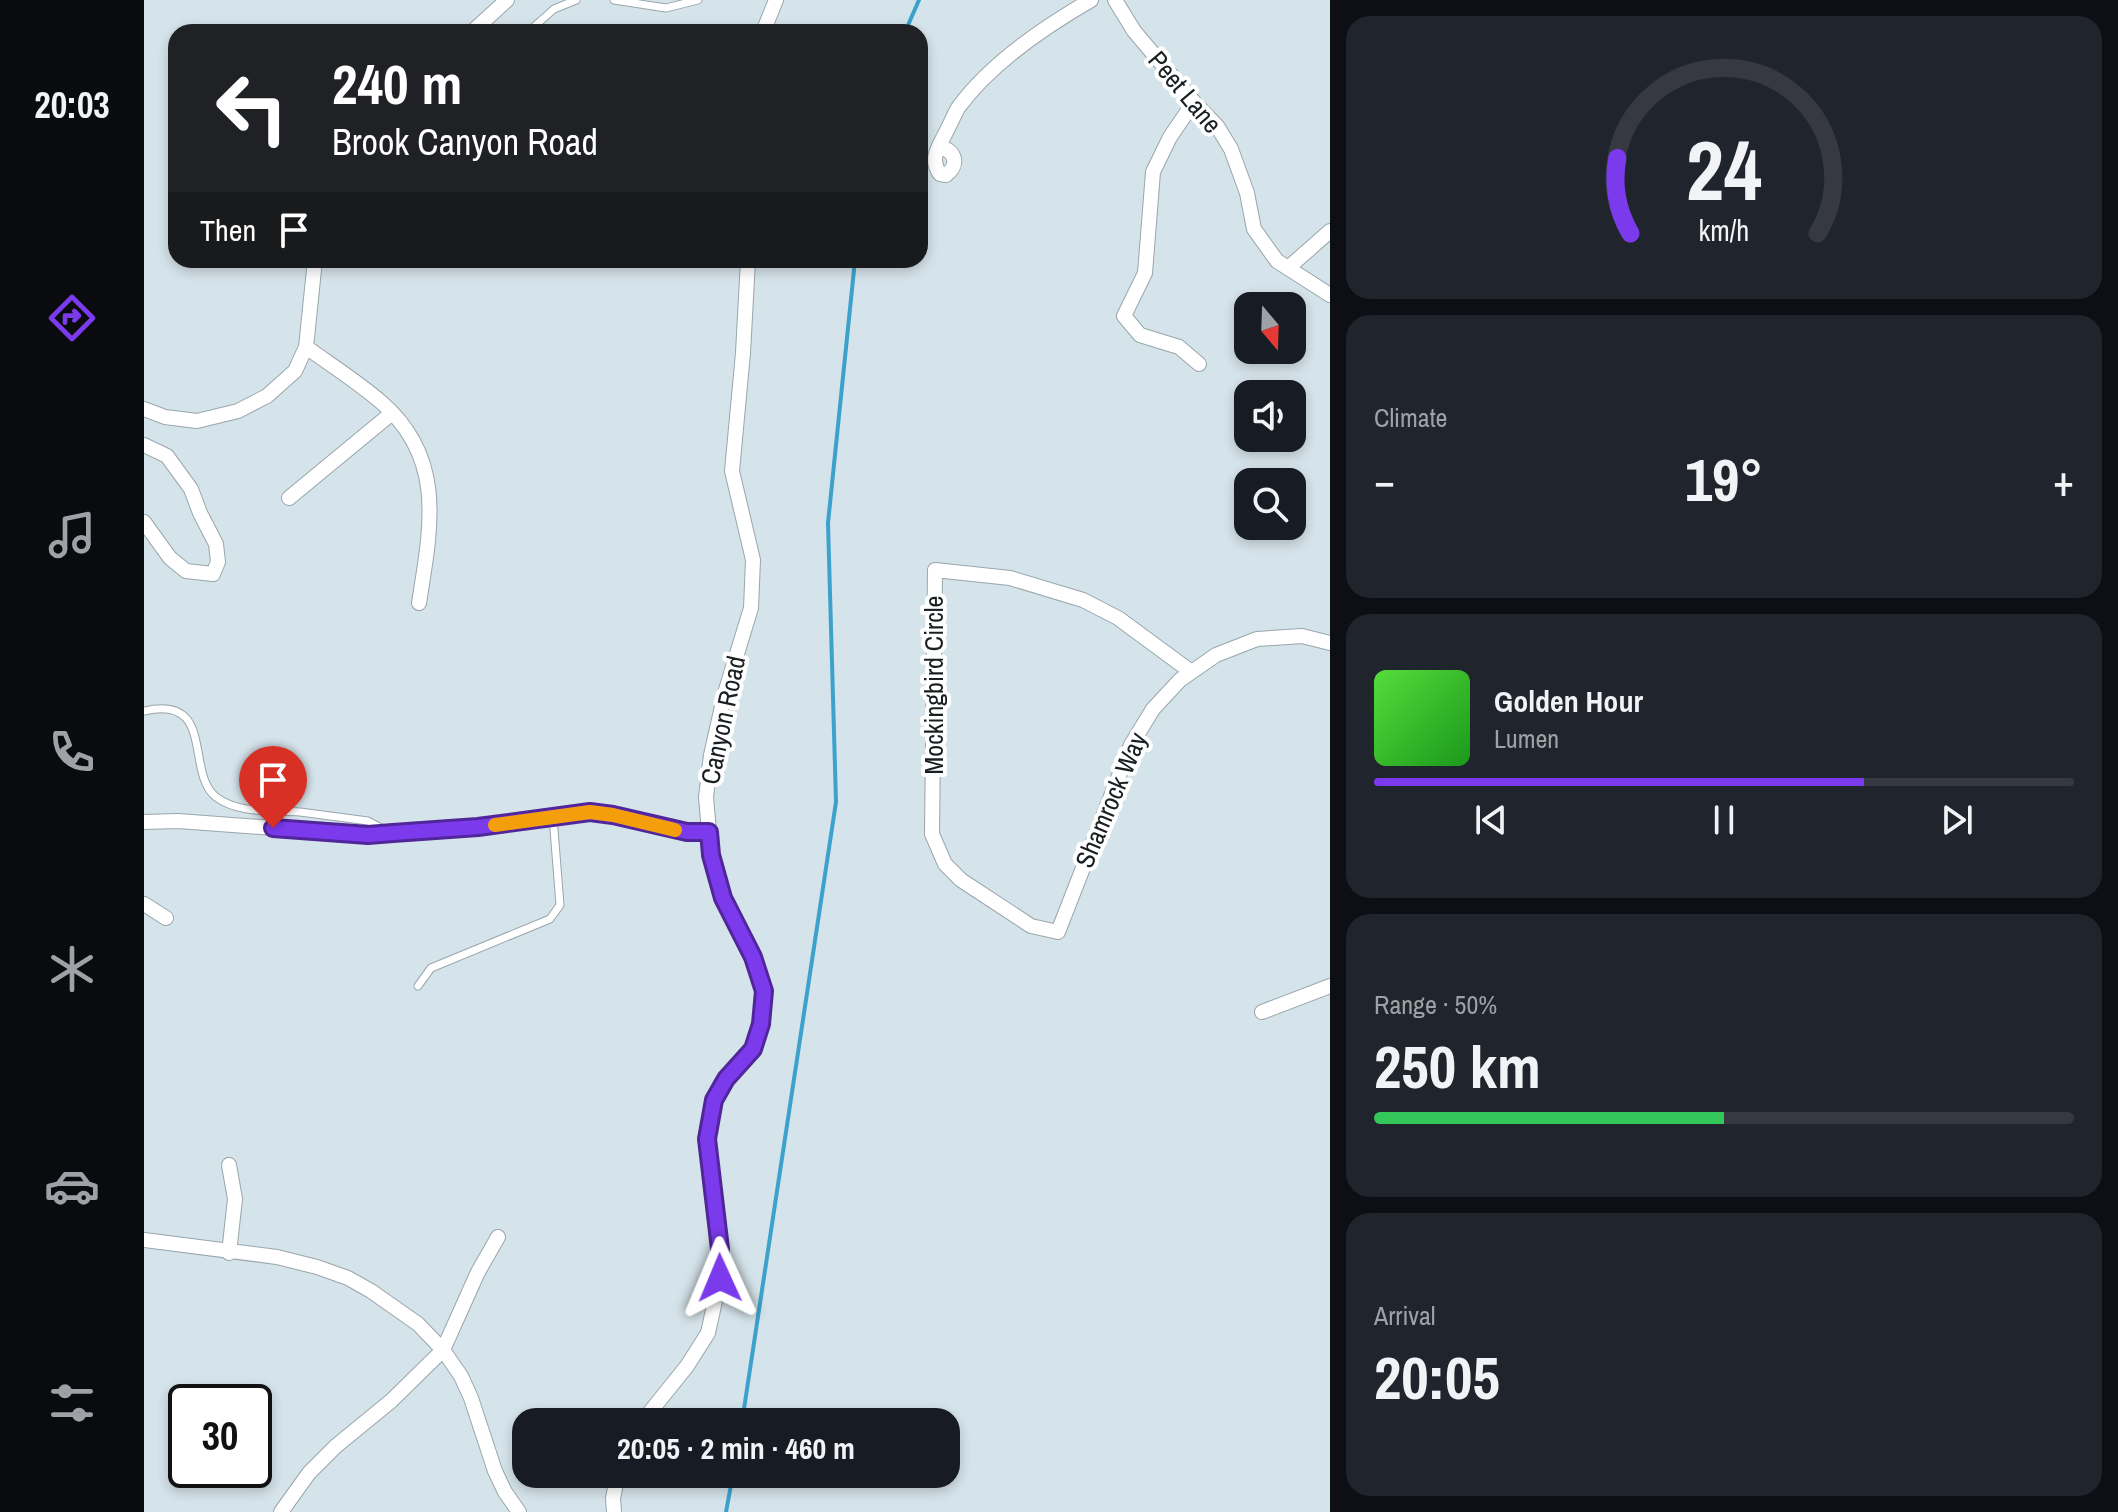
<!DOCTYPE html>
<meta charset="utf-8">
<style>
:root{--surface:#171b24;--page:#20242c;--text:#f1f3f6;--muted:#9ea1a6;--line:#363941;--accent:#7c3aed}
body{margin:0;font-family:"Archivo Narrow",sans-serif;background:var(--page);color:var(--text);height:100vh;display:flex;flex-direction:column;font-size:30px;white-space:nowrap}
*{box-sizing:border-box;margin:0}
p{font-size:26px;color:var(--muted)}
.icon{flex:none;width:44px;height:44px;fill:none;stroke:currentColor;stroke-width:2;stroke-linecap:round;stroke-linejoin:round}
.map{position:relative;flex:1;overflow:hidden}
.panel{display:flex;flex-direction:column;gap:16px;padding:16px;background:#0d0f14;width:788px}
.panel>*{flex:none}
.guide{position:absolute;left:24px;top:24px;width:760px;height:244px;border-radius:24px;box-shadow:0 4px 12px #0003;background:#202124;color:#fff;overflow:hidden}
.needle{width:52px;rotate:161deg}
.tools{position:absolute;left:1090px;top:292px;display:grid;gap:16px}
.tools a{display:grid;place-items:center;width:72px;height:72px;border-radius:16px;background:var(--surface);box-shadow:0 4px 12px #0003;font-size:40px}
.speed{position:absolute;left:24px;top:1384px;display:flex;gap:16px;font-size:40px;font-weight:700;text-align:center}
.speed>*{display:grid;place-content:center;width:104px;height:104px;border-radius:50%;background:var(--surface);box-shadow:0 4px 12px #0003;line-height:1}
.speed .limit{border:4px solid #111;border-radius:12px;background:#fff;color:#111}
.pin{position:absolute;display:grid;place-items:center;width:68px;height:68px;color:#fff;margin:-82px -34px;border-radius:50% 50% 50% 0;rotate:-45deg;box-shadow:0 0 8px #0007}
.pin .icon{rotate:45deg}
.me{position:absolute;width:88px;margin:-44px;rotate:359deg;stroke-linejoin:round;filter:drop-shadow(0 0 6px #0008)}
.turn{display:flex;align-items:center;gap:28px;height:168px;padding:0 32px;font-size:36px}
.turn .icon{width:104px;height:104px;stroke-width:2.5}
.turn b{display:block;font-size:56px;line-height:68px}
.then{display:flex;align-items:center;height:76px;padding:0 32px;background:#0003;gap:16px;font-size:30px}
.big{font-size:60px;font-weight:700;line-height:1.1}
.panel .card{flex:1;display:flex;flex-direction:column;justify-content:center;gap:12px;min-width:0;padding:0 28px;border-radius:24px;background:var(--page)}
.panel .dial{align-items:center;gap:0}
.dial svg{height:208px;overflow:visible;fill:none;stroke:var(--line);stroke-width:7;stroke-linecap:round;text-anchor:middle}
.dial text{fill:var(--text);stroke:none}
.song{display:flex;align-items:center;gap:24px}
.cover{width:96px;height:96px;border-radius:12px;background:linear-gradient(135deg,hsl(110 70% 55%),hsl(120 70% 35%))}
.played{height:8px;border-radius:4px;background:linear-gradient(90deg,var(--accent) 70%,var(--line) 70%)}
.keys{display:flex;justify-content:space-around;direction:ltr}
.heat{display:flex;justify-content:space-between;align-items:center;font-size:44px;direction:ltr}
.charge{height:12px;border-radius:6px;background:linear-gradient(90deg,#34c759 50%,var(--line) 0)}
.trip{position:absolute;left:368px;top:1408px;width:448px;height:80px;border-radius:24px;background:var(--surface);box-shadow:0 4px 12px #0003;font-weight:700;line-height:80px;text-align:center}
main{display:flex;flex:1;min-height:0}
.menu{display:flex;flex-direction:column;width:144px;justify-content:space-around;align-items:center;background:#090b0e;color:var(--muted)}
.menu .icon{width:56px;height:56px}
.menu .current{color:var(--accent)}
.menu b{font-size:36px;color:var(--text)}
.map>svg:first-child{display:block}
</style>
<main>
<nav class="menu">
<b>20:03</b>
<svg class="icon current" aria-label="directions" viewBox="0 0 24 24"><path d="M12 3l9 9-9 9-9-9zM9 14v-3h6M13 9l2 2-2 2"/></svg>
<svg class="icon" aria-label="music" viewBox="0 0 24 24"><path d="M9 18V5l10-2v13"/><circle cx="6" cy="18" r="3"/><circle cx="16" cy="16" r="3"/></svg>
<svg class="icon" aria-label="phone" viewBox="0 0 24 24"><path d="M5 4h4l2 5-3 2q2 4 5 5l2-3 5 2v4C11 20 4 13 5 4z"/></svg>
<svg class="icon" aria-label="climate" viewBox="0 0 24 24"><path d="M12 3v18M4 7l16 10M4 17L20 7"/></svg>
<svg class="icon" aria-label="car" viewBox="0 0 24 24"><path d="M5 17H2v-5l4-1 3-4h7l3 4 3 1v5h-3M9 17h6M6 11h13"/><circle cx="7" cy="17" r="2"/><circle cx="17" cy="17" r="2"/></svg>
<svg class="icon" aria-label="filters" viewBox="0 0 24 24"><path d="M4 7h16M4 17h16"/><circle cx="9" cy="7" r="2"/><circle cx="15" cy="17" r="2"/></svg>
</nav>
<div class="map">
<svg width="1186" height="1512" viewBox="0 0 1186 1512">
<rect width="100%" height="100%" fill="#d5e3ea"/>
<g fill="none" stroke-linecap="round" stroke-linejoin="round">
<!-- stream -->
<g stroke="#3ca2cc" stroke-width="4">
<path d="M761 32 775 0"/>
<path d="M598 1422 692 802 684 523 711 260"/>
<path d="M582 1512 589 1474"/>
</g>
<defs>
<g id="service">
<path d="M470 0 522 8 554 0"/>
<path d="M384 32 410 9 432 0"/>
<path d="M0 711C72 694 41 773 72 797 94 814 129 810 156 812 179 815 201 818 224 821L243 831"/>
<path d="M274 986 287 968 406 919 416 905 409 817"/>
</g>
<g id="minor">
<path d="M971 0 990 31 1050 102 1073 126 1087 149 1103 193 1110 229 1133 261 1186 295"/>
<path d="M328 32 363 0"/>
<path d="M619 32 632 0"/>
<path d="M1050 102 1026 137 1009 172 1001 273 980 316 996 335 1035 347 1055 364"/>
<path d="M795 147C811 150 816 164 802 175L796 174C786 160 793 150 800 136 805 127 809 117 814 108 845 65 902 26 947 0"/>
<path d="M1144 268 1186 231"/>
<path d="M162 347C187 365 214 382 237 402 302 458 287 527 275 603"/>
<path d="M0 409 21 417 53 421 94 411 123 396 151 371 162 347 171 260"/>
<path d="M0 445 23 456 47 489 56 513 72 544 74 562 69 574 42 571 26 558 0 522"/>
<path d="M145 498 248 413"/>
<path d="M1046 671 974 618 939 600 866 578 791 570 788 834 801 864 817 880 887 926 914 932 987 745 1009 709 1036 680 1072 655 1113 639 1158 636 1186 643"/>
<path d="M0 822 34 821 224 835 334 827 446 812 469 815 543 832H565"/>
<path d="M0 904 22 918"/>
<path d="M1118 1012 1186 986"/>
<path d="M85 1165 91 1199 85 1253"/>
<path d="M0 1240 133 1257 173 1267 204 1278 227 1291 274 1324 299 1350 317 1376 327 1398 351 1471 361 1492 375 1512"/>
<path d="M498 1422 543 1366 564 1333 576 1278V1249L563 1139 570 1100 582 1079 609 1049 617 1024 620 991 609 957 579 898 567 855 562 797 567 755 581 693 607 608 609 560 588 471 599 353 604 260"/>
<path d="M137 1512 165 1473 192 1446 247 1401 299 1350 334 1272 354 1237"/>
<path d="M470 1512 469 1498 474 1474"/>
</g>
</defs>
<!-- service casing -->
<use href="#service" stroke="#99a6ac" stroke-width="9"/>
<!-- minor casing -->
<use href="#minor" stroke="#99a6ac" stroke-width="16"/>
<!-- service -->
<use href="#service" stroke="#fff" stroke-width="7"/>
<!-- minor -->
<use href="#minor" stroke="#fff" stroke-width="14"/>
</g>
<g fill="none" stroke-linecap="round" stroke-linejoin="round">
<defs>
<path id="route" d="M129 828 224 835 249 833 334 827 446 812 469 815 543 832H565L567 855 579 898 609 957 620 991 617 1024 609 1049 582 1079 570 1100 563 1139 576 1249V1278"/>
</defs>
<!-- route casing -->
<use href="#route" stroke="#51269a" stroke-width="20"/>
<!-- route -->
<use href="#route" stroke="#7c3aed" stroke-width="14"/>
<!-- slow -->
<path stroke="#f59e0b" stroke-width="14" d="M351 825 446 812 469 815 531 830"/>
</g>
<g text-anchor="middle" stroke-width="8" stroke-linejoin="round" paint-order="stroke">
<!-- street labels -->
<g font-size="26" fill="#191e20" stroke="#fff">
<text transform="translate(1041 92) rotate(50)" y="9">Peet Lane</text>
<text transform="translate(790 685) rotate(-90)" y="9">Mockingbird Circle</text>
<text transform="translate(579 720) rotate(-78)" y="9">Canyon Road</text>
<text transform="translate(967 800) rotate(-67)" y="9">Shamrock Way</text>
</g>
</g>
</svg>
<div class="tools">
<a><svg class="needle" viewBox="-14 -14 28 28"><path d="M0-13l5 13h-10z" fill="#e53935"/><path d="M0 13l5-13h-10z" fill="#9ea1a6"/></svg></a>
<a><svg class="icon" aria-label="sound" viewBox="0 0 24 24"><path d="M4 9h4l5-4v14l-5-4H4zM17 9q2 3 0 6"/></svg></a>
<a><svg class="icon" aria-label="search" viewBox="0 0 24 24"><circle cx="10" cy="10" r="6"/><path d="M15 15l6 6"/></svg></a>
</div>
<div class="speed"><div class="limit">30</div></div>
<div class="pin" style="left:129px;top:828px;background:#d93025"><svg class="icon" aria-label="arrive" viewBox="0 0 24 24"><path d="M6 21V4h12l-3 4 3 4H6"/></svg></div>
<svg class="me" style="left:576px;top:1278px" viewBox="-20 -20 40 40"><path d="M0-17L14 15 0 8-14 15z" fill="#7c3aed" stroke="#fff" stroke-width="4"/></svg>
<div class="trip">20:05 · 2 min · 460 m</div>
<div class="guide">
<div class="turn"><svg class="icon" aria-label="left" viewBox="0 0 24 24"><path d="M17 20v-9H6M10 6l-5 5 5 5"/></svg><div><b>240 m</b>Brook Canyon Road</div></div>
<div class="then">Then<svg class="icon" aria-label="arrive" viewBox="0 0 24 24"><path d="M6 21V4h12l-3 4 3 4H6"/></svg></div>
</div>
</div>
<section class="panel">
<div class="card dial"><svg viewBox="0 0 100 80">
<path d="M14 69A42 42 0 1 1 86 69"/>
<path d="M14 69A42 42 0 0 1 9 40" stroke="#7c3aed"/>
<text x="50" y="56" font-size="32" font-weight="700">24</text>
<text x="50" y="72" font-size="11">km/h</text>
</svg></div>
<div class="card"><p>Climate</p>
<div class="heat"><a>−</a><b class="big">19°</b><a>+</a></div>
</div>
<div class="card">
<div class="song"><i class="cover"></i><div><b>Golden Hour</b><p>Lumen</p></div></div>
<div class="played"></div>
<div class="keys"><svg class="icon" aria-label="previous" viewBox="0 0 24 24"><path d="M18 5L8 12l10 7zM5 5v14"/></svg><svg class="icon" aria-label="pause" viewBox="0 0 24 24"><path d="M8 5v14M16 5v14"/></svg><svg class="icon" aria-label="next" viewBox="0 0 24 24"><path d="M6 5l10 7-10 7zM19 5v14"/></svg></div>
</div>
<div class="card"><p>Range · 50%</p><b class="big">250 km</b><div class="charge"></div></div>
<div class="card"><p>Arrival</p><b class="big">20:05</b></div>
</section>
</main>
